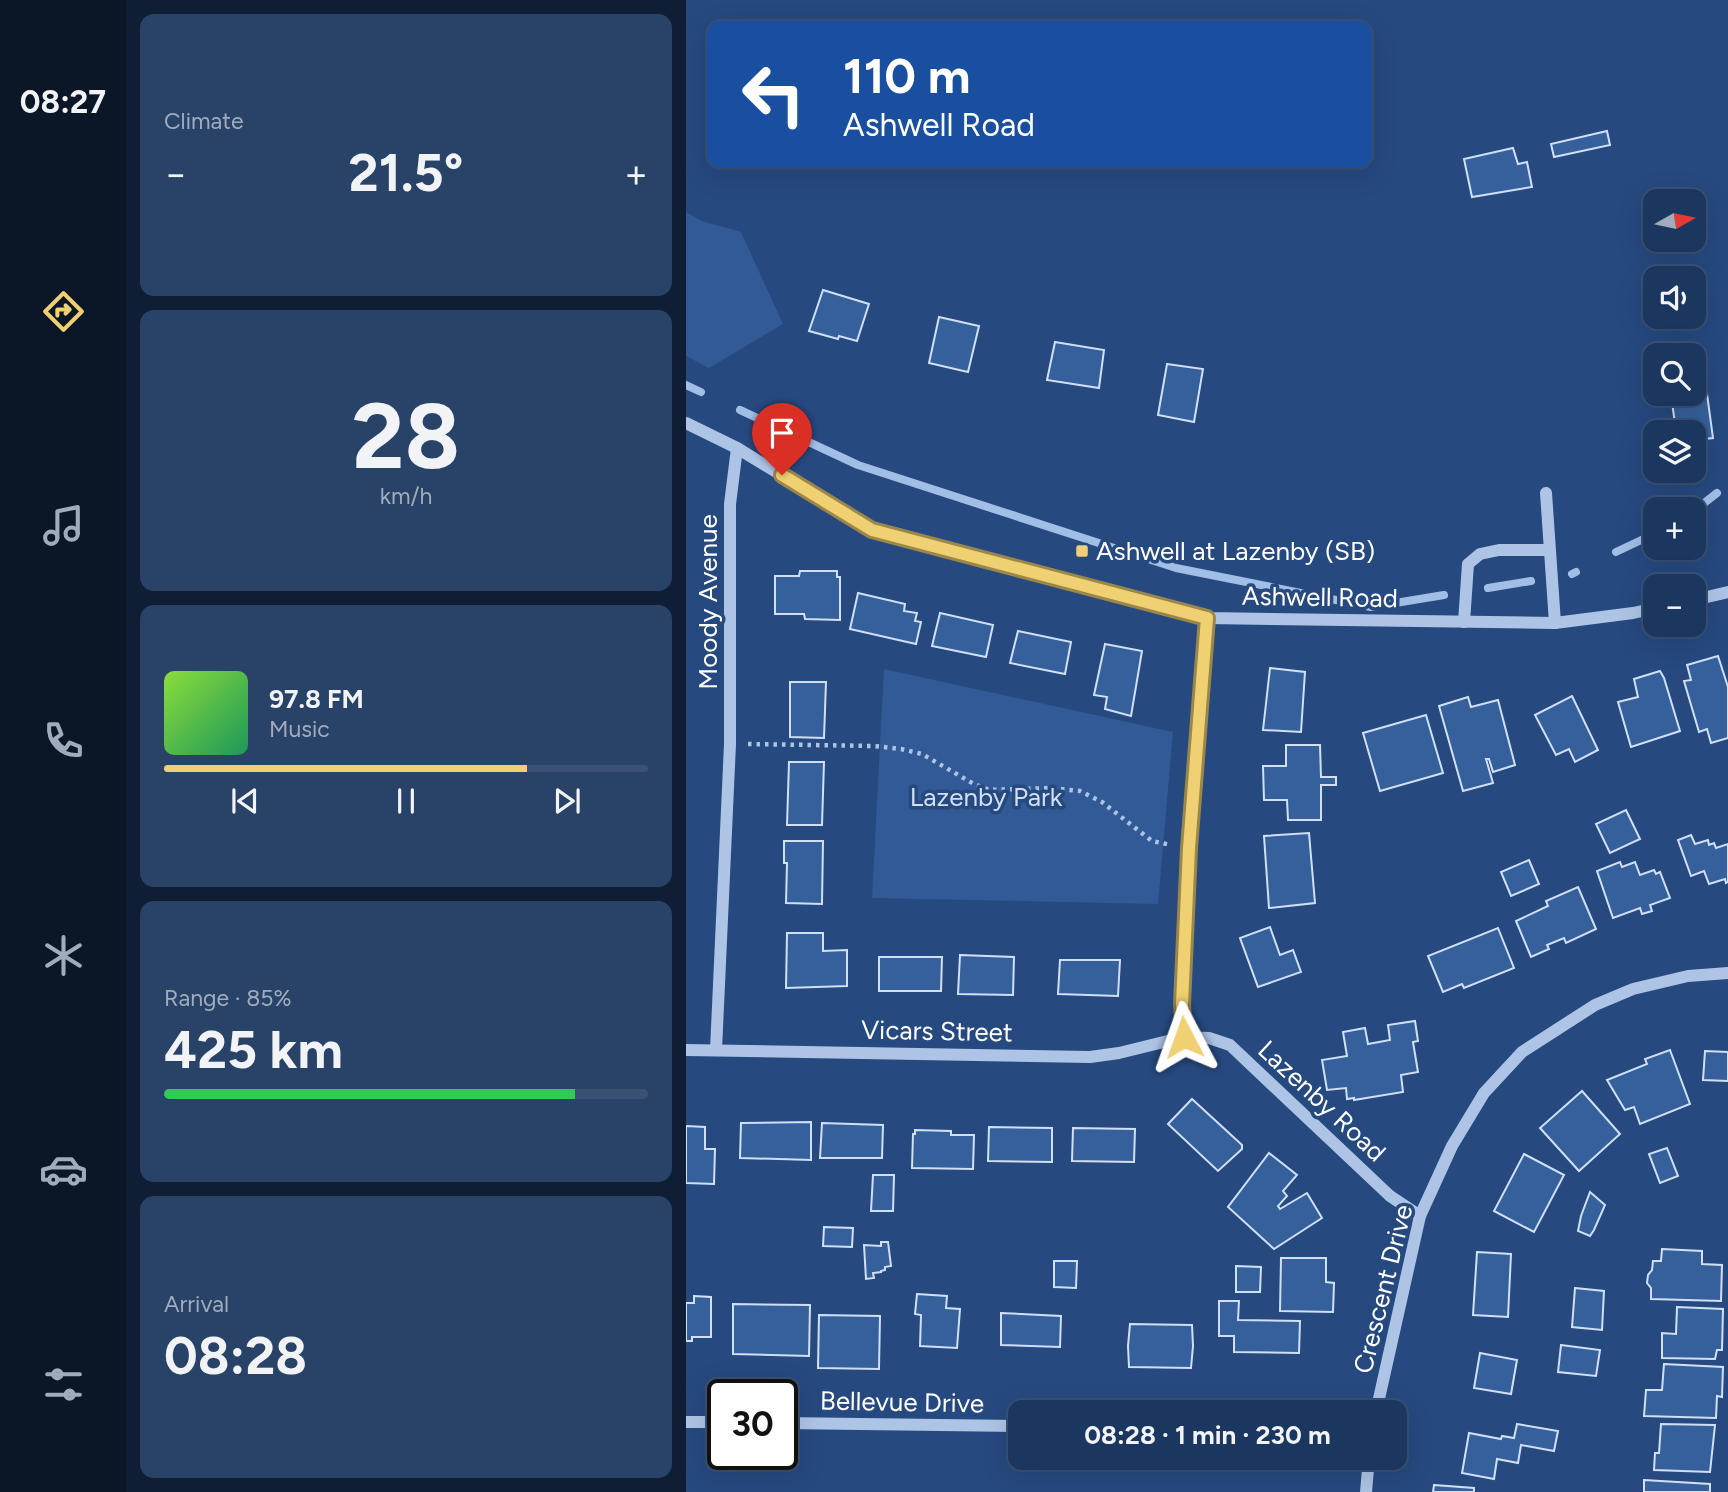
<!DOCTYPE html>
<meta charset="utf-8">
<style>
:root{--surface:#1c375f;--page:#294268;--text:#f1f3f6;--muted:#a0acbd;--line:#3a5174;--accent:#efd072}
body{margin:0;font-family:Figtree,sans-serif;background:var(--page);color:var(--text);height:100vh;display:flex;flex-direction:column;font-size:26px;white-space:nowrap}
*{box-sizing:border-box;margin:0}
p{font-size:23px;color:var(--muted)}
.icon{flex:none;width:38px;height:38px;fill:none;stroke:currentColor;stroke-width:2;stroke-linecap:round;stroke-linejoin:round}
.map{position:relative;flex:1;overflow:hidden}
.drawer{display:flex;flex-direction:column;gap:14px;padding:14px;background:#0f1e34;width:560px}
.drawer>*{flex:none}
.hud{position:absolute;left:21px;top:21px;width:665px;height:147px;border-radius:14px;box-shadow:0 7px 28px #0002,0 0 0 2px var(--line);background:#1a4fa0;color:#fff;overflow:hidden}
.needle{width:46px;rotate:81deg}
.tools{position:absolute;left:957px;top:189px;display:grid;gap:14px}
.tools a{display:grid;place-items:center;width:63px;height:63px;border-radius:14px;background:var(--surface);box-shadow:0 7px 28px #0002,0 0 0 2px var(--line);font-size:35px}
.speed{position:absolute;left:21px;top:1379px;display:flex;gap:14px;font-size:35px;font-weight:700;text-align:center}
.speed>*{display:grid;place-content:center;width:91px;height:91px;border-radius:50%;background:var(--surface);box-shadow:0 7px 28px #0002,0 0 0 2px var(--line);line-height:1}
.speed .limit{border:4px solid #111;border-radius:10px;background:#fff;color:#111}
.pin{position:absolute;display:grid;place-items:center;width:60px;height:60px;color:#fff;margin:-72px -30px;border-radius:50% 50% 50% 0;rotate:-45deg;box-shadow:0 0 7px #0007}
.pin .icon{rotate:45deg}
.me{position:absolute;width:77px;margin:-38px;rotate:356deg;stroke-linejoin:round;filter:drop-shadow(0 0 5px #0008)}
.turn{display:flex;align-items:center;gap:24px;height:147px;padding:0 21px;font-size:32px}
.turn .icon{width:91px;height:91px;stroke-width:2.5}
.turn b{display:block;font-size:49px;line-height:60px}
.big{font-size:52px;font-weight:700;line-height:1.1}
.drawer .tile{flex:1;display:flex;flex-direction:column;justify-content:center;gap:10px;min-width:0;padding:0 24px;border-radius:14px;background:var(--page)}
.drawer .dial{align-items:center;gap:0}
.dial b{font-size:91px;line-height:1}
.song{display:flex;align-items:center;gap:21px}
.cover{width:84px;height:84px;border-radius:10px;background:linear-gradient(135deg,hsl(90 70% 55%),hsl(150 70% 35%))}
.played{height:7px;border-radius:4px;background:linear-gradient(90deg,var(--accent) 75%,var(--line) 75%)}
.keys{display:flex;justify-content:space-around;direction:ltr}
.heat{display:flex;justify-content:space-between;align-items:center;font-size:38px;direction:ltr}
.charge{height:10px;border-radius:5px;background:linear-gradient(90deg,#34c759 85%,var(--line) 0)}
.trip{position:absolute;left:322px;top:1400px;width:399px;height:70px;border-radius:14px;background:var(--surface);box-shadow:0 7px 28px #0002,0 0 0 2px var(--line);font-weight:700;line-height:70px;text-align:center}
main{display:flex;flex:1;min-height:0}
.tabs{display:flex;flex-direction:column;width:126px;justify-content:space-around;align-items:center;background:#0b1626;color:var(--muted)}
.tabs .icon{width:49px;height:49px}
.tabs .active{color:var(--accent)}
.tabs b{font-size:32px;color:var(--text)}
.map>svg:first-child{display:block}
</style>
<main>
<nav class="tabs">
<b>08:27</b>
<svg class="icon active" aria-label="directions" viewBox="0 0 24 24"><path d="M12 3l9 9-9 9-9-9zM9 14v-3h6M13 9l2 2-2 2"/></svg>
<svg class="icon" aria-label="music" viewBox="0 0 24 24"><path d="M9 18V5l10-2v13"/><circle cx="6" cy="18" r="3"/><circle cx="16" cy="16" r="3"/></svg>
<svg class="icon" aria-label="phone" viewBox="0 0 24 24"><path d="M5 4h4l2 5-3 2q2 4 5 5l2-3 5 2v4C11 20 4 13 5 4z"/></svg>
<svg class="icon" aria-label="climate" viewBox="0 0 24 24"><path d="M12 3v18M4 7l16 10M4 17L20 7"/></svg>
<svg class="icon" aria-label="car" viewBox="0 0 24 24"><path d="M5 17H2v-5l4-1 3-4h7l3 4 3 1v5h-3M9 17h6M6 11h13"/><circle cx="7" cy="17" r="2"/><circle cx="17" cy="17" r="2"/></svg>
<svg class="icon" aria-label="filters" viewBox="0 0 24 24"><path d="M4 7h16M4 17h16"/><circle cx="9" cy="7" r="2"/><circle cx="15" cy="17" r="2"/></svg>
</nav>
<section class="drawer">
<div class="tile"><p>Climate</p>
<div class="heat"><a>−</a><b class="big">21.5°</b><a>+</a></div>
</div>
<div class="tile dial"><b>28</b><p>km/h</p></div>
<div class="tile">
<div class="song"><i class="cover"></i><div><b>97.8 FM</b><p>Music</p></div></div>
<div class="played"></div>
<div class="keys"><svg class="icon" aria-label="previous" viewBox="0 0 24 24"><path d="M18 5L8 12l10 7zM5 5v14"/></svg><svg class="icon" aria-label="pause" viewBox="0 0 24 24"><path d="M8 5v14M16 5v14"/></svg><svg class="icon" aria-label="next" viewBox="0 0 24 24"><path d="M6 5l10 7-10 7zM19 5v14"/></svg></div>
</div>
<div class="tile"><p>Range · 85%</p><b class="big">425 km</b><div class="charge"></div></div>
<div class="tile"><p>Arrival</p><b class="big">08:28</b></div>
</section>
<div class="map">
<svg width="1042" height="1492" viewBox="0 0 1042 1492">
<rect width="100%" height="100%" fill="#26497f"/>
<!-- green -->
<g fill="#315a97">
<path d="M0 212 16 221 55 232 97 324 23 368 0 356Z"/>
<path d="M198 669 487 732 472 904 186 898Z"/>
</g>
<g fill="none" stroke-linecap="round" stroke-linejoin="round">
<!-- stream -->
<g stroke="#a1bee6" stroke-width="8">
<path d="M0 385 15 392"/>
<path d="M54 410 172 465 490 568 685 607 758 595"/>
<path d="M1008 511 1031 493"/>
<path d="M930 552 970 533"/>
<path d="M886 574 890 572"/>
<path d="M802 588 845 581"/>
</g>
</g>
<!-- building -->
<g fill="#36609c" stroke="#d0dff5" stroke-width="2">
<path d="M921 131 924 145 868 157 865 144Z"/>
<path d="M827 148 832 164 841 162 846 187 786 197 778 159Z"/>
<path d="M137 290 183 304 171 341 153 336 152 339 123 331Z"/>
<path d="M253 317 293 326 282 372 243 363Z"/>
<path d="M369 342 418 350 413 388 361 380Z"/>
<path d="M481 364 517 369 508 422 472 415Z"/>
<path d="M1019 379 1027 438 1008 440V432H990L985 394H1008V380Z"/>
<path d="M114 571H151V577H154V620L119 619 118 614H89V576H113Z"/>
<path d="M172 593 219 604 218 611 231 613 229 621 235 622 230 644 164 629Z"/>
<path d="M254 613 307 625 300 657 246 646Z"/>
<path d="M332 631 385 642 379 674 324 663Z"/>
<path d="M419 644 456 651 445 716 419 709 421 697 408 695Z"/>
<path d="M1032 656 1042 687V738L1025 743 1021 729 1013 732 998 681 1005 680 1001 665Z"/>
<path d="M584 668 619 672 615 732 577 730Z"/>
<path d="M974 671 978 678 994 731 945 747 932 702 952 697 948 679Z"/>
<path d="M104 682H140L138 738 104 737Z"/>
<path d="M886 696 912 750 889 762 883 749 870 755 849 715Z"/>
<path d="M782 697 785 707 812 700 829 765 807 772 803 759H800L807 783 777 791 753 706Z"/>
<path d="M740 715 757 773 694 791 677 733Z"/>
<path d="M600 745H634L635 777H650V785H635V820H602L601 800H578L577 766H600Z"/>
<path d="M103 762H138L136 825H101Z"/>
<path d="M940 810 954 839 924 853 910 824Z"/>
<path d="M623 833 629 903 583 908 578 836Z"/>
<path d="M1005 835 1009 844 1022 840 1023 845 1028 843 1030 848 1042 844V882L1040 883 1039 879 1023 884 1018 871 1005 876 992 840Z"/>
<path d="M98 841H137L136 904 100 903 101 863H98Z"/>
<path d="M843 860 853 884 825 896 815 872Z"/>
<path d="M934 862 936 867 949 862 954 875 968 870 970 874 974 872 984 898 964 905 966 911 956 914 954 908 927 918 911 871Z"/>
<path d="M892 887 910 929 880 943 878 938 861 945 863 949 845 957 830 921 862 906 860 901Z"/>
<path d="M584 927 594 955 607 950 615 972 572 987 554 938Z"/>
<path d="M812 928 828 968 778 988 776 984 757 992 742 956Z"/>
<path d="M101 933H137V951L161 950V986L100 988Z"/>
<path d="M274 955 328 957 327 995 272 994Z"/>
<path d="M193 957H256L255 991H193Z"/>
<path d="M374 960H434L432 996 372 994Z"/>
<path d="M729 1021 732 1041 727 1042 732 1072 715 1075 717 1092 668 1100V1098L661 1099 660 1088 641 1090 636 1060 661 1056 657 1032 679 1028 682 1044 704 1040 702 1025Z"/>
<path d="M984 1050 1004 1104 954 1124 948 1107 939 1110 921 1080 961 1064 959 1059Z"/>
<path d="M1019 1051 1042 1052V1081L1017 1080Z"/>
<path d="M896 1091 934 1134 893 1171 854 1128Z"/>
<path d="M506 1099 556 1145V1149L532 1171 482 1124Z"/>
<path d="M125 1122V1160L54 1158 55 1123Z"/>
<path d="M136 1123 197 1125 196 1158H134Z"/>
<path d="M0 1126 19 1127V1149H29L28 1184 0 1183Z"/>
<path d="M303 1127 366 1128V1162L302 1161Z"/>
<path d="M387 1128 449 1129 448 1162 386 1161Z"/>
<path d="M229 1130 265 1131V1135H288L287 1169 226 1168 227 1134H229Z"/>
<path d="M981 1148 992 1176 974 1183 963 1154Z"/>
<path d="M583 1153 611 1175 597 1191 601 1196 592 1206 594 1209 621 1193 636 1218 588 1249 542 1207Z"/>
<path d="M838 1154 878 1175 848 1232 808 1211Z"/>
<path d="M187 1175H208L207 1211H185Z"/>
<path d="M904 1192 919 1205 908 1230 904 1236 892 1231 895 1216Z"/>
<path d="M138 1227 167 1228 166 1247 137 1246Z"/>
<path d="M195 1242H202L205 1266 199 1267V1270L195 1271V1272L187 1273 188 1278 180 1279 178 1245 195 1246Z"/>
<path d="M976 1249 1016 1251V1264L1036 1265 1035 1301 965 1299V1288L961 1283 962 1275 966 1270 967 1261H975Z"/>
<path d="M791 1252 825 1254 822 1317 787 1315Z"/>
<path d="M595 1258H640V1282L648 1283 647 1312 594 1311Z"/>
<path d="M368 1261H391L390 1288 368 1287Z"/>
<path d="M550 1266 575 1267 574 1292H550Z"/>
<path d="M889 1288 918 1291 916 1330 886 1327Z"/>
<path d="M231 1294 261 1296 260 1308 274 1309 271 1348 234 1346 235 1315 229 1314Z"/>
<path d="M8 1296 25 1297V1337H6V1341H0V1303H8Z"/>
<path d="M533 1301H553L552 1320 614 1321 613 1353 548 1352V1336H533Z"/>
<path d="M47 1304 124 1305 123 1356 47 1354Z"/>
<path d="M991 1307 1037 1309 1036 1350H1031L1029 1359 976 1358V1333L990 1334Z"/>
<path d="M315 1313 375 1316 374 1347 315 1345Z"/>
<path d="M133 1315 194 1316 193 1369 132 1368Z"/>
<path d="M444 1324 506 1325 507 1346 505 1368 443 1367 442 1346Z"/>
<path d="M875 1345 914 1350 910 1376 872 1372Z"/>
<path d="M794 1353 831 1360 825 1394 788 1388Z"/>
<path d="M978 1364 1037 1367 1036 1397 1031 1396 1030 1418 958 1416 960 1390H976Z"/>
<path d="M831 1424 872 1431 868 1451 835 1445 832 1463 811 1459 808 1479 776 1473 783 1433 815 1439 816 1436 828 1438Z"/>
<path d="M975 1424 1029 1425 1024 1472 968 1470 969 1453H973Z"/>
<path d="M958 1480 1024 1484V1492H958Z"/>
<path d="M748 1485 788 1488V1492H747Z"/>
</g>
<g fill="none" stroke-linecap="round" stroke-linejoin="round">
<!-- path -->
<path stroke="#adc4e6" stroke-width="4.5" stroke-dasharray="3.5 5" stroke-linecap="butt" d="M62 744 188 746 215 749 236 754 288 784 303 790 365 788 394 791 416 802 466 841 485 845"/>
<!-- minor -->
<g stroke="#adc4e6" stroke-width="12">
<path d="M0 423 51 448 186 530 521 618 869 623 947 613 970 608"/>
<path d="M860 493 869 623"/>
<path d="M1008 600 1042 592"/>
<path d="M521 618 504 848 496 1004 498 1037 523 1038 544 1045 704 1196 734 1216"/>
<path d="M778 622 782 564 794 554 813 550H863"/>
<path d="M0 1050 404 1057 433 1053 498 1037"/>
<path d="M30 1050 44 744V504L51 448"/>
<path d="M690 1412 734 1216 766 1146 798 1093 836 1052 909 1005 947 989 1002 976 1042 973"/>
<path d="M0 1422H37"/>
<path d="M96 1423 334 1426"/>
<path d="M680 1492 683 1458"/>
</g>
</g>
<g fill="none" stroke-linecap="round" stroke-linejoin="round">
<defs>
<path id="route" d="M96 475 186 530 521 618 503 848 496 1004 498 1037"/>
</defs>
<!-- route casing -->
<use href="#route" stroke="#9b874a" stroke-width="18"/>
<!-- route -->
<use href="#route" stroke="#efd072" stroke-width="12"/>
</g>
<!-- markers -->
<rect fill="#efd072" stroke="#26497f" stroke-width="2.5" x="389" y="544" width="14" height="14" rx="3.5"/>
<g text-anchor="middle" stroke-width="7" stroke-linejoin="round" paint-order="stroke">
<!-- poi labels -->
<g font-size="26" fill="#fff" stroke="#26497f" text-anchor="start">
<text x="410" y="560">Ashwell at Lazenby (SB)</text>
</g>
<!-- street labels -->
<g font-size="26" fill="#fff" stroke="#26497f">
<text transform="translate(634 597) rotate(1)" y="9">Ashwell Road</text>
<text transform="translate(22 602) rotate(-90)" y="9">Moody Avenue</text>
<text transform="translate(251 1031) rotate(1)" y="9">Vicars Street</text>
<text transform="translate(636 1101) rotate(43)" y="9">Lazenby Road</text>
<text transform="translate(697 1289) rotate(-76)" y="9">Crescent Drive</text>
<text transform="translate(216 1402) rotate(1)" y="9">Bellevue Drive</text>
</g>
<!-- park labels -->
<g font-size="26" fill="#d0dff5" stroke="#26497f">
<text x="300" y="806">Lazenby Park</text>
</g>
</g>
</svg>
<div class="tools">
<a><svg class="needle" viewBox="-14 -14 28 28"><path d="M0-13l5 13h-10z" fill="#e53935"/><path d="M0 13l5-13h-10z" fill="#a0acbd"/></svg></a>
<a><svg class="icon" aria-label="sound" viewBox="0 0 24 24"><path d="M4 9h4l5-4v14l-5-4H4zM17 9q2 3 0 6"/></svg></a>
<a><svg class="icon" aria-label="search" viewBox="0 0 24 24"><circle cx="10" cy="10" r="6"/><path d="M15 15l6 6"/></svg></a>
<a><svg class="icon" aria-label="layers" viewBox="0 0 24 24"><path d="M12 4l9 5-9 5-9-5zM3 14l9 5 9-5"/></svg></a>
<a>+</a>
<a>−</a>
</div>
<div class="speed"><div class="limit">30</div></div>
<div class="pin" style="left:96px;top:475px;background:#d93025"><svg class="icon" aria-label="arrive" viewBox="0 0 24 24"><path d="M6 21V4h12l-3 4 3 4H6"/></svg></div>
<svg class="me" style="left:498px;top:1037px" viewBox="-20 -20 40 40"><path d="M0-17L14 15 0 8-14 15z" fill="#efd072" stroke="#fff" stroke-width="4"/></svg>
<div class="trip">08:28 · 1 min · 230 m</div>
<div class="hud">
<div class="turn"><svg class="icon" aria-label="left" viewBox="0 0 24 24"><path d="M17 20v-9H6M10 6l-5 5 5 5"/></svg><div><b>110 m</b>Ashwell Road</div></div>
</div>
</div>
</main>
